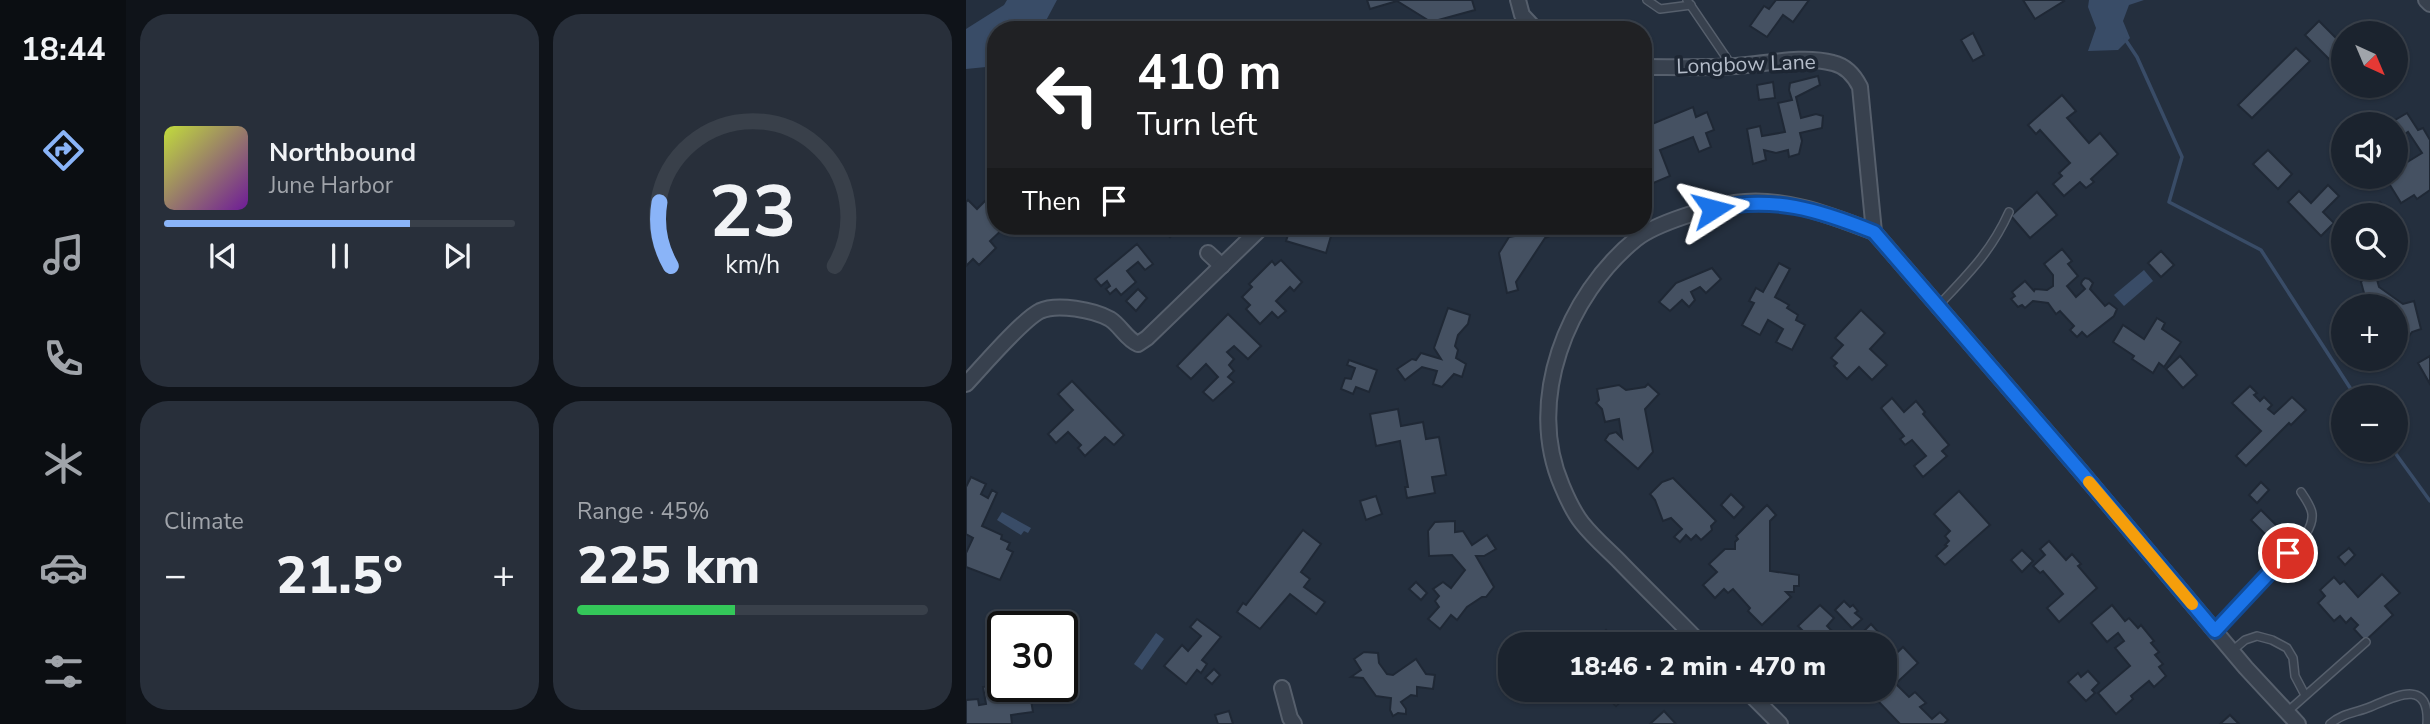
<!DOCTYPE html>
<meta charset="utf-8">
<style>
:root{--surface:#1b232e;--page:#282f3a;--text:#f1f3f6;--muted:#a0a4aa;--line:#39404a;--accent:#8ab4f8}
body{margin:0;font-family:"Nunito Sans",sans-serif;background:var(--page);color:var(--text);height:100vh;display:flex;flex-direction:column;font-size:26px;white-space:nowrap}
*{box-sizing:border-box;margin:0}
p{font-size:23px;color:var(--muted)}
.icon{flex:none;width:38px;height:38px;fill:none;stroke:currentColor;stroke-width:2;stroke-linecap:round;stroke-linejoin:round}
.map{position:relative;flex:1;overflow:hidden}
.sheet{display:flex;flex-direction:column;gap:14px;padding:14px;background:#0f1319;width:840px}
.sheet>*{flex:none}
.hud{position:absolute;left:21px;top:21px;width:665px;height:214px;border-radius:28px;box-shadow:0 2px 5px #0004,0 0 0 2px var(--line);background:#202124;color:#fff;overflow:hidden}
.needle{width:46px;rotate:136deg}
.buttons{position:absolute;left:1365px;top:21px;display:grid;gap:14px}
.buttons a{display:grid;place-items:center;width:77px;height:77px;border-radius:50%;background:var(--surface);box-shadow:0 2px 5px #0004,0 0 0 2px var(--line);font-size:35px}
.speed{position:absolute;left:21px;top:611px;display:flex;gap:14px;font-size:35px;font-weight:700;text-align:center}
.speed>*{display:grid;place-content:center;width:91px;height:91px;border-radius:50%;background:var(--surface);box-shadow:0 2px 5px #0004,0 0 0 2px var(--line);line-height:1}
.speed .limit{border:4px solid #111;border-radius:10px;background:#fff;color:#111}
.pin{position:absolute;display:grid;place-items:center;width:60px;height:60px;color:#fff;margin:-30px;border:4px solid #fff;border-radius:50%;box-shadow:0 2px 7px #0007}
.me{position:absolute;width:77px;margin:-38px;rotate:81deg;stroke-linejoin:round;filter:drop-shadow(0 0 5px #0008)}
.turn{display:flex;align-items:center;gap:24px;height:147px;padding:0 35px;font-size:32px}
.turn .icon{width:91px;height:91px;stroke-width:2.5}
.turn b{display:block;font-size:49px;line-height:60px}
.then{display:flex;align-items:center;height:66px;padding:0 35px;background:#0003;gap:14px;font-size:26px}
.big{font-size:52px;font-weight:800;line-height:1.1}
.sheet .tile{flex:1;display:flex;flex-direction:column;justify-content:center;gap:10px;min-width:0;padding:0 24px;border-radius:28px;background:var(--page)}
.sheet .dial{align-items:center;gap:0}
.dial svg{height:182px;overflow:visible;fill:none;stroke:var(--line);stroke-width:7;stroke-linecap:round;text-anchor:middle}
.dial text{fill:var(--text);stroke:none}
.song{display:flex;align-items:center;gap:21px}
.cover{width:84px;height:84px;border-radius:10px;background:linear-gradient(135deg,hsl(70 70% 55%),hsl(280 70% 35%))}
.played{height:7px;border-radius:4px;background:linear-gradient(90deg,var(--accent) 70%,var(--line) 70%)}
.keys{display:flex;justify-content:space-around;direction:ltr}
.heat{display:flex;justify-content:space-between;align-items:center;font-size:38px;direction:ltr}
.charge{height:10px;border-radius:5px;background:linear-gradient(90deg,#34c759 45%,var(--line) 0)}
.sheet .tiles{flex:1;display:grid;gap:14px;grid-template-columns:repeat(2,1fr)}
.trip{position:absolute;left:532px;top:632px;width:399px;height:70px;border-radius:28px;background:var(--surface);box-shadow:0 2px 5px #0004,0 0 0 2px var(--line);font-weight:800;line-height:70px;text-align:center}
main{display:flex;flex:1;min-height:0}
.tabs{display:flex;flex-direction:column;width:126px;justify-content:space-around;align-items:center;background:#0b0e12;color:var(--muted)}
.tabs .icon{width:49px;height:49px}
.tabs .selected{color:var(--accent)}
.tabs b{font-size:32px;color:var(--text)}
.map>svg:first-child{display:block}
</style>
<main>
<nav class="tabs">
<b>18:44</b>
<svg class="icon selected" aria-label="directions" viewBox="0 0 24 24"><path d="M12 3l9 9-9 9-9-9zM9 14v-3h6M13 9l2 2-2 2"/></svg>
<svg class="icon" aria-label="music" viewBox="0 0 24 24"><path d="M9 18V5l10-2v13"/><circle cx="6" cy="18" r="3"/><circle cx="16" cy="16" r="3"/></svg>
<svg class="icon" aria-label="phone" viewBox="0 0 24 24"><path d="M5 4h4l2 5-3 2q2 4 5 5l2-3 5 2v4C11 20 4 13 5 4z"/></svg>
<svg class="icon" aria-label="climate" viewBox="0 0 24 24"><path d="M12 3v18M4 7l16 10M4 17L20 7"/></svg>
<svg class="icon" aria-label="car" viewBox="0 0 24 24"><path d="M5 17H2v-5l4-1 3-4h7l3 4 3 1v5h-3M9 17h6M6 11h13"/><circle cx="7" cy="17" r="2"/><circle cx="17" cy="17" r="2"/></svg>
<svg class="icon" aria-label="filters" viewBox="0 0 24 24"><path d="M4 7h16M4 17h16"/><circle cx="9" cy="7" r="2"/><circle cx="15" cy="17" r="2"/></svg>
</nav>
<section class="sheet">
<div class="tiles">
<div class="tile">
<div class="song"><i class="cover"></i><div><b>Northbound</b><p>June Harbor</p></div></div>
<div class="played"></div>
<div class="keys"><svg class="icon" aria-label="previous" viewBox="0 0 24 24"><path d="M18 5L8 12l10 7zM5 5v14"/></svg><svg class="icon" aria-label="pause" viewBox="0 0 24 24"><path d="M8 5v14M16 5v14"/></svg><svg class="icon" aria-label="next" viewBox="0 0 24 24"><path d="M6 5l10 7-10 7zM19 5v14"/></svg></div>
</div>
<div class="tile dial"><svg viewBox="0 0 100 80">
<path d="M14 69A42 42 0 1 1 86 69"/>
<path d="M14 69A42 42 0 0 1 9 41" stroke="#8ab4f8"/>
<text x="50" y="56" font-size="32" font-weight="700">23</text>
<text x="50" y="72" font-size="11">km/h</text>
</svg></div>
<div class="tile"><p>Climate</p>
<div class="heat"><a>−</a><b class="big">21.5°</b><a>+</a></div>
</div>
<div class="tile"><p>Range · 45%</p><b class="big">225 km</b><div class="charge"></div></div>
</div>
</section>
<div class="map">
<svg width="1464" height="724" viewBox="0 0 1464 724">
<rect width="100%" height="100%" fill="#242f3e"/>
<!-- water -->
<g fill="#394c67">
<path d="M41 0H91L75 30H30V66L0 69V29L38 5Z"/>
<path d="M1123 0H1178L1163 5 1157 21 1164 38 1152 50 1122 51 1130 28 1122 7Z"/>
<path d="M1178 270 1187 281 1158 306 1148 295Z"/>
<path d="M36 512 65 528 62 533 58 531 55 535 31 520Z"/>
<path d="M190 633 198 639 176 670 168 664Z"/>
</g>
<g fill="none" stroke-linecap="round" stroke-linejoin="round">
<!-- stream -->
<g stroke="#394c67" stroke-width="3.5">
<path d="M1159 39 1171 57 1216 157 1203 202 1295 250 1390 397"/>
<path d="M1427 450 1464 501"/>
</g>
</g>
<!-- building -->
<g fill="#455162" stroke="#1f2835" stroke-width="2">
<path d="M401 0H506L509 10 465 22 431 1 404 9Z"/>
<path d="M810 0H843L827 22 817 15 801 37 784 26 798 6 803 9Z"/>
<path d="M1057 0H1097L1098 1 1069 19Z"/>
<path d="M1353 21 1375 43 1377 41V69L1375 71 1339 35Z"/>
<path d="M1007 33 1018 55 1007 61 995 40Z"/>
<path d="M1330 48 1344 61 1286 118 1272 105Z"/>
<path d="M852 76 854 85 830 97 835 118 850 114 857 116 856 128 834 133 836 141 833 154 823 157 822 150 810 153 798 150 800 160 787 164 781 129 794 126 796 136 819 132 812 103 826 100 823 90 824 83Z"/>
<path d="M807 82 809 98 793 100 791 85Z"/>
<path d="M1096 95 1110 111 1101 118 1123 143 1134 133 1152 154 1125 179 1128 182 1120 188 1114 182 1098 196 1087 184 1096 176 1093 173 1104 163 1074 130 1070 134 1062 125Z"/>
<path d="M727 107 730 117 741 112 748 130 740 133 745 147 733 152 727 137 694 150 704 176 678 187 677 122 679 127Z"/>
<path d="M1441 113 1452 130 1457 128 1464 140V190L1451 199 1448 195 1435 203 1419 177H1430V169L1456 153 1442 132 1433 138 1430 133V124L1424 123Z"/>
<path d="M1302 150 1326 174 1312 189 1287 164Z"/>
<path d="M1362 185 1373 196 1357 212 1368 223 1355 236 1322 202 1333 191 1345 203Z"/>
<path d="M1071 192 1091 215 1064 238 1045 216Z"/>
<path d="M24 196 30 201V226H40L24 241 30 248 13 265 7 259 0 266V202L2 200 11 209Z"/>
<path d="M1414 202 1423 212 1419 215H1399Z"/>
<path d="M192 226H215L204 237Z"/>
<path d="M325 226H348L347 230 365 236 360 253 320 241Z"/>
<path d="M545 226H557L558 230 580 226 584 236 579 238 550 282 552 290 541 293 533 253 543 237 549 236Z"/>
<path d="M171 244 187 264 179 270 172 262 161 271 170 282 155 295 150 289 144 294 140 289 144 286 141 281 135 286 129 279Z"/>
<path d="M1096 249 1106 261 1102 264 1112 276 1101 286 1110 297 1119 289 1115 284 1116 281 1119 278 1123 279 1127 283 1124 289 1139 306 1143 303 1151 309 1148 316 1121 337 1116 332 1111 337 1104 330 1108 326 1094 311 1090 314 1082 303 1067 301 1059 308 1056 305 1052 307 1045 299 1049 296 1046 292 1059 281 1068 291 1069 289 1081 290 1087 286V275L1078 264Z"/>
<path d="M1195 251 1208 265 1195 277 1182 263Z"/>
<path d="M315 260 336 282 328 291 324 287 310 301 320 311 312 318 306 312 294 324 280 309 284 305 276 297 286 287 283 284 306 261 309 265Z"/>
<path d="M813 263 824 269 809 297 823 305 821 308 832 315 830 320 839 325 826 350 810 342 817 329 802 320 794 335 776 325 788 303 783 301 790 288 797 292Z"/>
<path d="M1430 265 1432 268 1410 276 1413 287 1437 304 1448 301 1455 329 1446 332 1430 354V306H1404L1401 304 1395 282 1399 277 1396 268H1430Z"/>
<path d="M746 268 755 279 740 293 734 287 725 292 729 300 723 307 716 300 704 311 693 302 710 283Z"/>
<path d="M172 289 181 298 170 311 160 301Z"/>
<path d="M482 308 504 315 502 324 492 335 489 346 492 350 490 358 500 364 496 377 488 374 476 387 467 384 471 371 456 367 439 380 431 369 446 359 450 360 455 353 475 359 468 348Z"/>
<path d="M895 310 919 333 904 349 921 365 906 380 893 367 881 379 868 366 871 363 865 358 877 345 869 338Z"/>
<path d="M262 314 295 346 282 359 268 346 261 352 268 359 263 365 268 371 262 377 268 382 247 401 237 392 252 377 240 364 225 379 211 366Z"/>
<path d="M1191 318 1199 323 1196 329 1215 342 1198 367 1193 363 1187 373 1166 359 1168 356 1147 342 1157 325 1178 339Z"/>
<path d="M1214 356 1231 375 1217 388 1200 369Z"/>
<path d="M1464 356V384L1452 363Z"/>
<path d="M383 360 411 370 403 392 390 387 387 394 375 389 379 378 385 379 389 368 381 365Z"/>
<path d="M106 381 158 435 148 445 139 437 119 456 112 448 115 445 102 432 90 443 82 434 107 410 92 394Z"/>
<path d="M682 384 693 394 679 409 687 452 672 469 639 440 643 434 650 432 656 438 653 419 639 422 636 409 630 403 633 400 631 389 653 385 660 390 679 387Z"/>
<path d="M1284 386 1291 393 1288 395 1294 401 1298 397 1306 405 1302 409 1308 414 1326 397 1340 410 1325 425 1323 423 1280 466 1270 456 1295 431 1266 403Z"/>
<path d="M926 398 938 412 950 401 959 412 957 414 983 445 976 451 981 456 957 477 948 466 960 456 946 440 939 445 934 439 938 436 915 408Z"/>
<path d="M432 409 435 426 457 422 460 439 473 437 480 475 466 477 469 493 441 498 439 487H442L434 441 410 446 404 414Z"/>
<path d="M5 477 20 484 15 494 22 498 26 490 31 493 16 526 36 535 35 539 44 543 41 549 47 552 34 580 0 567V553L7 538 0 534V487Z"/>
<path d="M707 478 750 521 745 526 746 530 735 540 730 535 725 540 720 535 714 542 708 537 716 529 705 518 697 521 689 500 684 494 696 482Z"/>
<path d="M1295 482 1303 490 1291 503 1283 495Z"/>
<path d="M993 491 1024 525 979 565 970 556 981 546 979 545 983 541 979 536 984 531 968 514Z"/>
<path d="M765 494 778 507 768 518 755 505Z"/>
<path d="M410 496 416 514 400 520 394 501Z"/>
<path d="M801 505 810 515 804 521V571L833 575V586H828V592H820L825 597 796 625 782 611 784 608 767 589 762 593 758 589 749 598 737 585 751 572 743 564 759 549H769V542L772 539 770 536Z"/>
<path d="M1295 510 1312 527 1302 537 1285 520Z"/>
<path d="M489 521V532L497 531 506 545 521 535 530 549 518 556H510L528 587 520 597H516L501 607 491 620 485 615 474 629 462 619 473 607 469 601 473 596 467 589 477 582 485 588 499 570 486 555 463 556 462 531 469 522Z"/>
<path d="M337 530 355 544 335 572 344 579 338 587 359 602 350 614 324 594 294 629 271 612 277 603 280 605Z"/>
<path d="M1083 541 1100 560 1106 554 1115 564 1112 566 1131 588 1093 622 1081 608 1097 594 1077 571 1074 573 1067 566 1079 555 1074 549Z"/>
<path d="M1383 548 1389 555 1379 565 1372 557Z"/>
<path d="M1056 550 1067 561 1056 572 1045 560Z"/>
<path d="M1416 574 1434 593 1419 606 1427 615 1399 641 1388 629 1392 625 1385 618 1380 623 1374 616 1368 621 1352 603 1359 596 1354 590 1368 577 1374 584 1378 581 1392 597Z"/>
<path d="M450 582 461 593 455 600 443 589Z"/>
<path d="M878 601 884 607 887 605 892 611 889 613 896 619 886 628 869 610Z"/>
<path d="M854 605 868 618 861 626 872 637 878 631 888 641 905 624 915 635 906 644H850L832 626Z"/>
<path d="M1146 605 1159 621 1163 618 1172 628 1175 625 1188 641 1185 643 1193 652 1189 655 1197 664 1193 667 1200 676 1188 687 1183 681 1165 696 1167 699 1150 714 1132 693 1164 666 1149 648 1158 641 1152 633 1141 642 1125 623Z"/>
<path d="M231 619 255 637 236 660 241 664 235 673 231 670 220 684 198 666 216 645 222 651 235 636 224 627Z"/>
<path d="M640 630 648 638 642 644H620L628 636 631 639Z"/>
<path d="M937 647 952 663 925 688 919 680V664Z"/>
<path d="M398 652 412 653 413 663 421 674 427 675 450 659 460 674 469 675 467 689 451 687V696L445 695 435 702 440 709V714L432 713 427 716 424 710 425 698 410 696 397 678 385 677 395 670 388 659Z"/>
<path d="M248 669 254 675 246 684 239 678Z"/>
<path d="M1122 671 1133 683 1126 690 1129 693 1120 701 1102 682 1112 673 1115 677Z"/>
<path d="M37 684 58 686 59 695 64 694 67 712 45 715 46 724H0V700L12 699 13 705 20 704 17 687Z"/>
<path d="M930 684 943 697 949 692 960 703 954 707 966 719 974 712 982 720 978 724H934L912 701Z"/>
<path d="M644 690H667L650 706 642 698 647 692Z"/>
<path d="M263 711 267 724H252L249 715Z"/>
<path d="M698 711 710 724H684Z"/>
<path d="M1264 715 1273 724H1254Z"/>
</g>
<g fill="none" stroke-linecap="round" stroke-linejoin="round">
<defs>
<g id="lane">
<path d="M681 0 694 9 725 5"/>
<path d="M721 0 766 66"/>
<path d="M972 306C1002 274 1025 252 1043 212"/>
<path d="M1249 631 1340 534C1351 516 1346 508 1335 492"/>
<path d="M1266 651 1279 640 1291 636 1306 640 1321 648 1327 658 1329 676 1339 695"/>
<path d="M1321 712 1400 642"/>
<path d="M1364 724C1377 713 1389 713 1404 707 1428 697 1464 677 1461 724"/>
</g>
<g id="street">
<path d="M552 0 556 15 570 30"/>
<path d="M1460 0 1464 4"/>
<path d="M677 67C708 67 739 68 770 66 800 64 837 55 867 63 880 66 888 75 894 87L908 232"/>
<path d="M242 253 256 266"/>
<path d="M0 384C16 367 56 320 74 311 91 303 128 310 144 319 155 326 160 339 172 344L181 338 297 226"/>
<path d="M735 644C708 616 680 589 653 561 641 549 627 537 616 523 608 513 601 498 596 486 559 401 601 295 670 239 690 223 744 207 769 203 817 196 864 215 908 232L1116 473 1280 668 1332 724"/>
<path d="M316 688 324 718 328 724"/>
<path d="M780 690 814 724"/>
</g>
</defs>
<!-- lane casing -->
<use href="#lane" stroke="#565f6c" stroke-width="10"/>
<!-- street casing -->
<use href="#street" stroke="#565f6c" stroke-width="18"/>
<!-- lane -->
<use href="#lane" stroke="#38414e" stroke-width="7"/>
<!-- street -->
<use href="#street" stroke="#38414e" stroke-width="14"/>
</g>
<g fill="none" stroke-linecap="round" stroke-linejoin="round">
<defs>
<path id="route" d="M747 209C806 195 853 210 908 232L1116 473 1249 631 1322 553"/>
</defs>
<!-- route casing -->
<use href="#route" stroke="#114b97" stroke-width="18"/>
<!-- route -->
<use href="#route" stroke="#1a73e8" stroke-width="12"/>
<!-- slow -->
<path stroke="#f59e0b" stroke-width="12" d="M1123 482 1226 604"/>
</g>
<g text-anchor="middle" stroke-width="7" stroke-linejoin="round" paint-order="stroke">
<!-- street labels -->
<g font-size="21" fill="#b4bcc9" stroke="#1d2633">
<text transform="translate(780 64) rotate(-2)" y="7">Longbow Lane</text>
</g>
</g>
</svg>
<div class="buttons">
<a><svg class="needle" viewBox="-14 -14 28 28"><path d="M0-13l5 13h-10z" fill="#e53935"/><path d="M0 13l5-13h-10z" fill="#a0a4aa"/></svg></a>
<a><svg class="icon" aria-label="sound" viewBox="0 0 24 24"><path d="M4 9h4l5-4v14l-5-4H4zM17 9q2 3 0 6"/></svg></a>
<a><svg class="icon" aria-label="search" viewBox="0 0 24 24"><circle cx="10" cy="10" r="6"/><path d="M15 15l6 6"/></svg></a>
<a>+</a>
<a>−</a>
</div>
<div class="speed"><div class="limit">30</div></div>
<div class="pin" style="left:1322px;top:553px;background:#d93025"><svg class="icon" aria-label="arrive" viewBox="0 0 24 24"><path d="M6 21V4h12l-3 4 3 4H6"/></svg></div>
<svg class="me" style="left:747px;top:209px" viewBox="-20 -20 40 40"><path d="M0-17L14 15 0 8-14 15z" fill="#1a73e8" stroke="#fff" stroke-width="4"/></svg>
<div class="trip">18:46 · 2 min · 470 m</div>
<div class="hud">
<div class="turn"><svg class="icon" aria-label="left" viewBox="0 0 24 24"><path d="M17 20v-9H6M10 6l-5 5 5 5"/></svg><div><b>410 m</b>Turn left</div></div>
<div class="then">Then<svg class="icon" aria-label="arrive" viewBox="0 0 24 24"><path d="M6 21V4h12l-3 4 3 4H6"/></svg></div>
</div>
</div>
</main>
